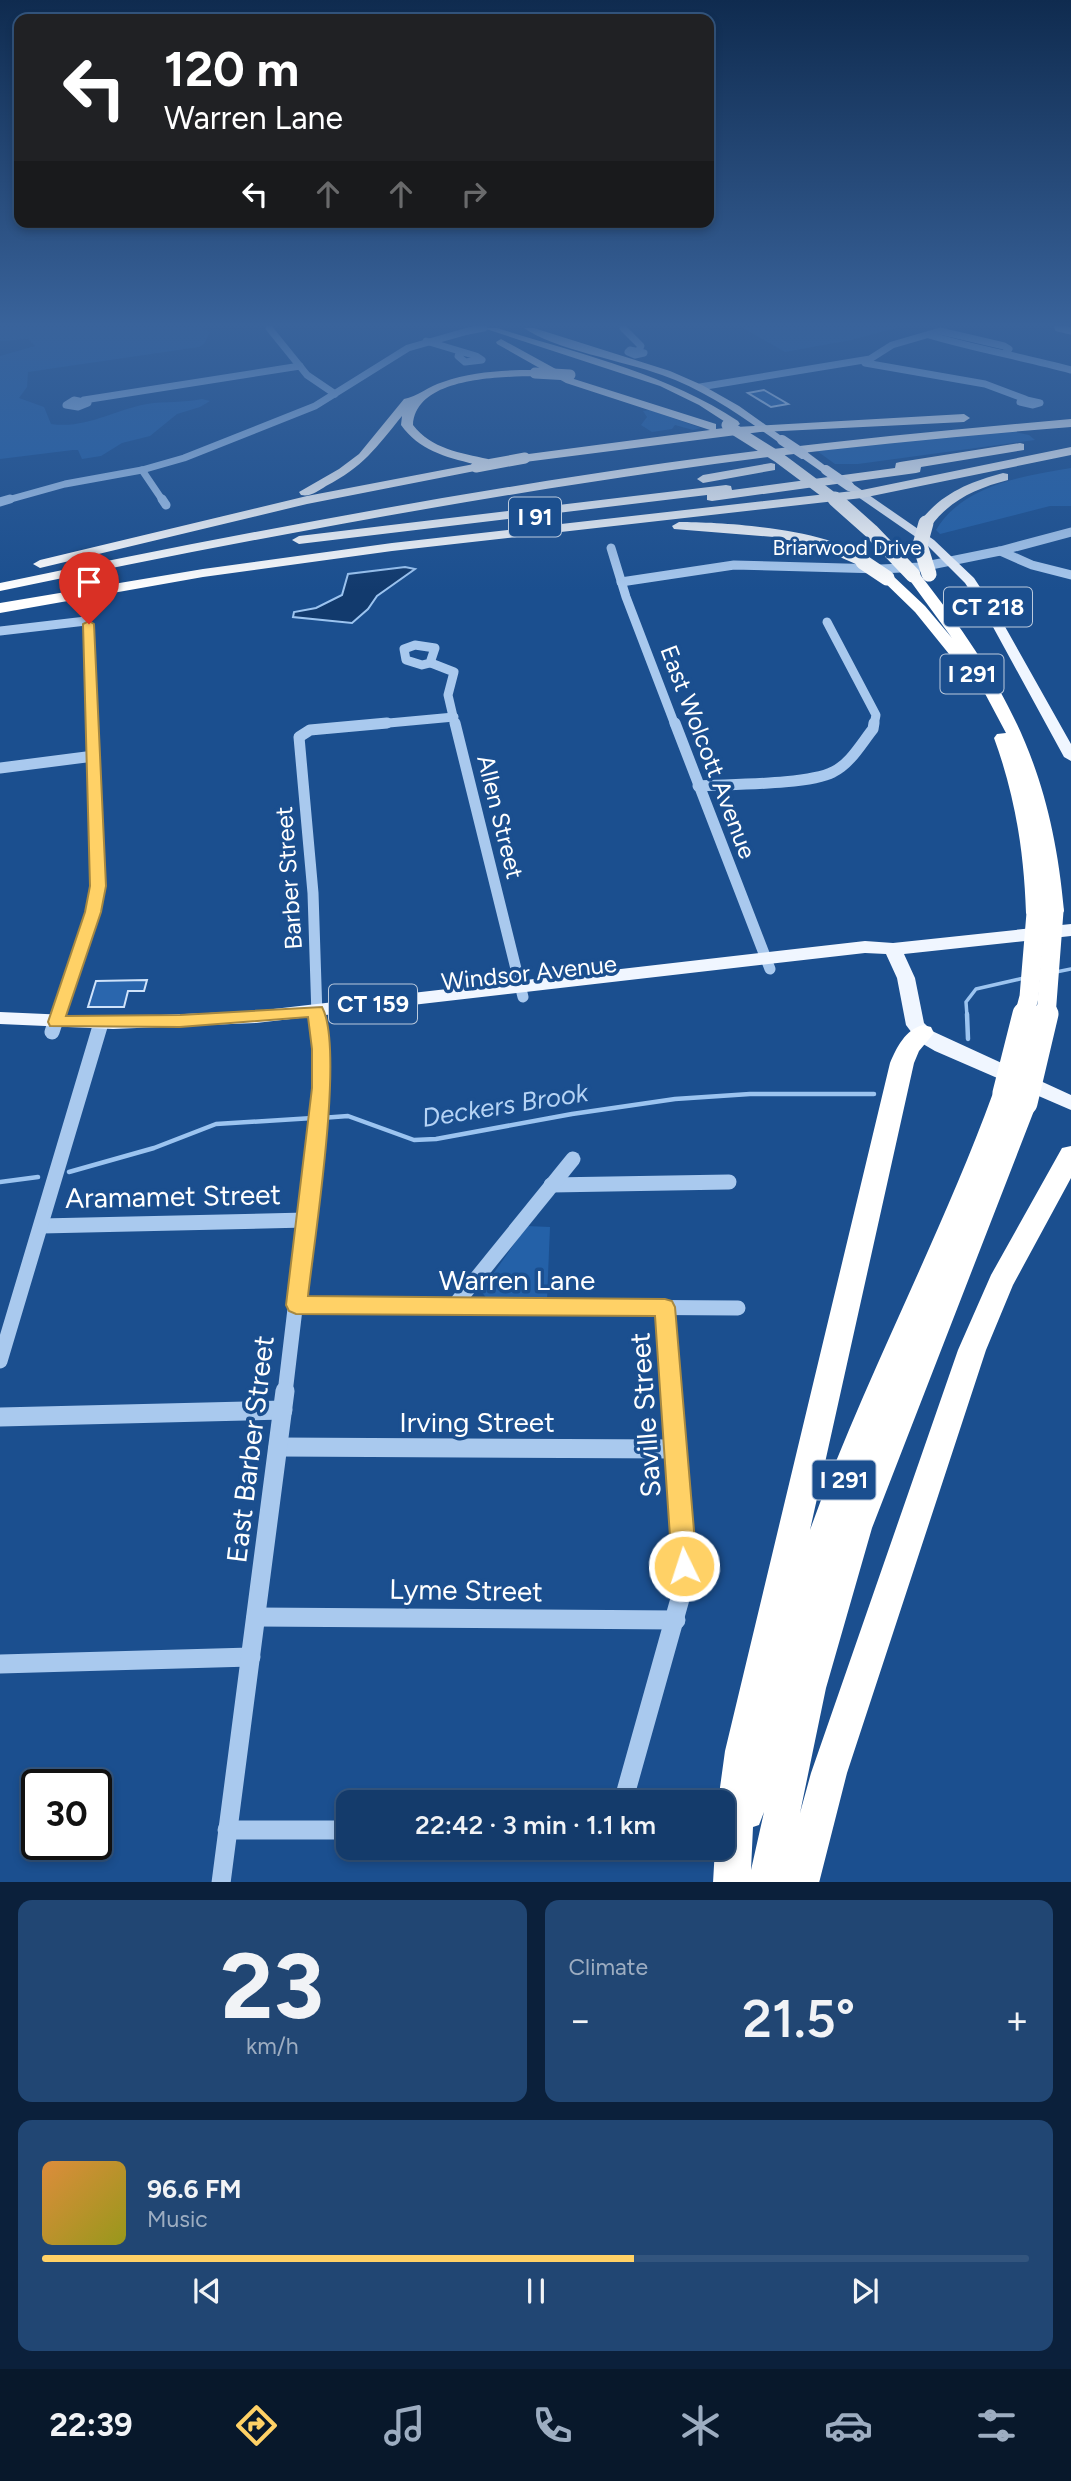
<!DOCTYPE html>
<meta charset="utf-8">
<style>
:root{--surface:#143b6b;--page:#214673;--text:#f1f3f6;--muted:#9dadc1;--line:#33557e;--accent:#ffd166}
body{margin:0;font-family:Figtree,sans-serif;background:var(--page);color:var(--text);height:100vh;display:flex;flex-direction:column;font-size:26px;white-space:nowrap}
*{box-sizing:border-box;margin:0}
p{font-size:23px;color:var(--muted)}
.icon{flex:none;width:38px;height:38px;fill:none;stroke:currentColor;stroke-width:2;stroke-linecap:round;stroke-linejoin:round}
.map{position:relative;height:1882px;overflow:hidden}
.side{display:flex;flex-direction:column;gap:18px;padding:18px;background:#0b203b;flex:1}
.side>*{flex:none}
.hud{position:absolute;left:14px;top:14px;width:700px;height:214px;border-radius:14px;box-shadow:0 4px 10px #0003,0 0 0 2px var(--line);background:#202124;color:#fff;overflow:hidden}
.speed{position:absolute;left:21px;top:1769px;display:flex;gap:14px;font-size:35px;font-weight:700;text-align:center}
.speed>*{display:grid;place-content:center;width:91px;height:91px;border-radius:50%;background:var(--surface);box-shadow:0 4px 10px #0003,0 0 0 2px var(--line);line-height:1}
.speed .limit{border:4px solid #111;border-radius:10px;background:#fff;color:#111}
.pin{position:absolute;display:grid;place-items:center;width:60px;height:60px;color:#fff;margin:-72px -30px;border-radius:50% 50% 50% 0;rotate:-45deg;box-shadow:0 0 7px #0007}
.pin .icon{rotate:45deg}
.me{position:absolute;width:77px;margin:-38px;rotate:356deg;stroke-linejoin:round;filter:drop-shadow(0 0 5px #0008)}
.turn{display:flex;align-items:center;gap:24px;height:147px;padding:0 35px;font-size:32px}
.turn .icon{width:91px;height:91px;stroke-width:2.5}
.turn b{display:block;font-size:49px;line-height:60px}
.lanes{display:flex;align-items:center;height:66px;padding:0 35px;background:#0003;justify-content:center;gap:35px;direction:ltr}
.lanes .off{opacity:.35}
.big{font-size:52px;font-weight:600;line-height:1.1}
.side .card{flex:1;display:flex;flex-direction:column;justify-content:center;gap:10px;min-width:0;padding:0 24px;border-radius:14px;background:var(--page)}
.side .dial{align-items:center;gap:0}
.dial b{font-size:91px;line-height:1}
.song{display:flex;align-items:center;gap:21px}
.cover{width:84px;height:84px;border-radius:10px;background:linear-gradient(135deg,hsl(30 70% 55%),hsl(60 70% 35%))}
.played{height:7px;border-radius:4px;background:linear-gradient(90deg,var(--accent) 60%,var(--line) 60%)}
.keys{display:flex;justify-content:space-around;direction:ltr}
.heat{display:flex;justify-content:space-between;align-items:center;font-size:38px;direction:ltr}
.side .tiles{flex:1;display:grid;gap:18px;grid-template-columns:1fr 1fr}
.card:last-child{grid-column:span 2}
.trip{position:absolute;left:336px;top:1790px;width:399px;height:70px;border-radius:14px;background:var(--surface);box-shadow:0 4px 10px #0003,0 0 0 2px var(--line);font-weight:600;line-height:70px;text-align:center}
.tabs{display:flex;height:112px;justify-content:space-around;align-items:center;background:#08182b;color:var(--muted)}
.tabs .icon{width:49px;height:49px}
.tabs .active{color:var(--accent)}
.tabs b{font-size:32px;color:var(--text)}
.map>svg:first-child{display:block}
</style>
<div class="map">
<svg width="1071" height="1883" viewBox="0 0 1071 1883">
<rect width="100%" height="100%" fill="#1b4f8f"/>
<!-- green -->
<g fill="#2461a8">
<path d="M0 328H202L210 332 204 344 199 347 28 372 27 387 19 398 44 407 51 424C87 429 113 410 147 404 165 401 184 403 202 399L210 401 200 407 177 414 150 436 122 443 101 456 82 459 78 450H73L0 459V356L35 346 28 339 0 341Z"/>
<path d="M743 328H896L851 340 785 352Z"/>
<path d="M650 410 701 428 693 430 675 425 672 429 652 432 641 425 647 417 643 411Z"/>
<path d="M1006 430 1029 435 1035 440 858 464H835L817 451Z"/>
<path d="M1071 468V506H1050L940 534 936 530C963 485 1022 476 1071 468Z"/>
<path d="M527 1226 550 1227 547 1300 487 1299 481 1291Z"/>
</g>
<!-- water -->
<path fill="#123a6d" stroke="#9cc4f0" stroke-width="2" d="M405 567 415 569 377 596 368 609 352 623 293 617 294 612 316 608 342 595 348 574Z"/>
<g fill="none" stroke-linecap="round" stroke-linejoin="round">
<!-- stream-far1 -->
<g stroke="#9cc4f0" stroke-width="3.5">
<path d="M1056 972 1071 969"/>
<path d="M967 1016 966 1002 976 989 1024 978"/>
</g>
<!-- stream -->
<g stroke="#9cc4f0" stroke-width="4.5">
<path d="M967 1014 968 1039"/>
<path d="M321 1118 348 1116 414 1140 436 1139 572 1114 675 1099 750 1094H874"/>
<path d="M69 1172 154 1148 216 1124 313 1118"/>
<path d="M0 1182 38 1177"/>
</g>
</g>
<!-- building -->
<g fill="#2a66ad" stroke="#cfe3fa" stroke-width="2">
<path d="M764 390 788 404 771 407 748 393Z"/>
<path d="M147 980 144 991H128L124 1007H88L96 981Z"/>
</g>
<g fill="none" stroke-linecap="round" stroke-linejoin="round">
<!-- minor-far4 -->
<g stroke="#a9c9ee" stroke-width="7">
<path d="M269 328 307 375 335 394"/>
<path d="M623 328 641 346 639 350"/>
<path d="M1058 328 1071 331"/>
<path d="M929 335C976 349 1023 357 1071 370"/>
<path d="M426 341 476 356 482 360 465 362 458 356 460 352"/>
<path d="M630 350 644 353 635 355 628 352Z"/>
<path d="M865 363 985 384 1025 399"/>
<path d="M700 387 870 359 892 345 940 331 1004 346 1009 349 1006 352"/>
<path d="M1022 399 1040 403 1033 405 1020 402Z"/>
<path d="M74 400 88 403 78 407 66 405Z"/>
<path d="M84 400 300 366"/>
<path d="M142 470 163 501"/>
<path d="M4 501 65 484 142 470 184 458 315 406 408 348 468 331"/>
</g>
<!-- minor-far3 -->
<g stroke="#a9c9ee" stroke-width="9">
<path d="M162 499 166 505"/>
<path d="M0 502 10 499"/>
<path d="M611 548 626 597 675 725"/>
<path d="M1000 551 1032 565 1071 575"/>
<path d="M621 582 734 565 881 569 921 567 1000 551 1071 532"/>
<path d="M827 622 876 715 874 725"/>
<path d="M0 631 86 621 89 627 92 725"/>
<path d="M415 645 435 648 430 663 422 665 406 660 404 649Z"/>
<path d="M431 663 454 672 448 695 455 725"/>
<path d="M367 725 454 717"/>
</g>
<!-- minor-far2 -->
<g stroke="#a9c9ee" stroke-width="11">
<path d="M455 723 523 997"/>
<path d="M675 723 770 969"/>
<path d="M0 768 94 756"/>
<path d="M698 786C729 784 808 785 833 772 850 764 861 744 873 729L874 723"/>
<path d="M58 1016 93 912 98 886 92 723"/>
<path d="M317 1016 313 893 299 737 310 730 387 723"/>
</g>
<!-- minor-far1 -->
<g stroke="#a9c9ee" stroke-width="15">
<path d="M52 1032 58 1014"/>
<path d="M551 1185 729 1182"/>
<path d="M41 1226 306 1220"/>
<path d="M296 1305 738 1308"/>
<path d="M454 1306 573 1159"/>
<path d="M665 1307 671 1393"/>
<path d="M0 1361 101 1023"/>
<path d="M285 1393 322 1082 317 1014"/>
</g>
<!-- minor -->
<g stroke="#a9c9ee" stroke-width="19">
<path d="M0 1417 283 1410"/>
<path d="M278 1447 676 1449"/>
<path d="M256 1617 676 1620"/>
<path d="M0 1664 251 1657"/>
<path d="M623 1802 685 1581 671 1391"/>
<path d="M227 1830H348"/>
<path d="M221 1883 285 1391"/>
</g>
<!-- major -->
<g fill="#f0f6ff" fill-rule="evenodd">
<path d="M524 328H534L670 371 702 385 739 406 787 440 778 442C741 416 705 390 662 375 624 361 553 349 524 328Z"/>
<path d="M799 452H807L831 470 822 472 799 456Z"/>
<path d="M845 484H853L934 540 974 578 999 616 1071 744V761L1064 757 987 616 965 583 926 544 845 488Z"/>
<path d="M1071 924V936L904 954 915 978 924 1023 932 1031 1071 1095V1110L935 1051 918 1041 906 1025 897 978 886 954 865 953 256 1023 113 1029 0 1024V1012L113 1017 256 1011 865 941 893 943Z"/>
</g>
<!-- highway -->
<g fill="#fff" fill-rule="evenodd">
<path d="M483 328H497C580 354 666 373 738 421L740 424 736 427 964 414 970 418 964 422 760 432 525 462 521 461V455L710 430 566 383 497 344 496 342 501 339 574 379 716 424V429L733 427 699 405 660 386Z"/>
<path d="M520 370H535L540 373 535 376C499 377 416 377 413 425 431 449 461 453 488 459V465H481L480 470 307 504 40 568 33 564 40 560 307 496 474 464C445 457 419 450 401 425L402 416C376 448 363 467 326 486 318 491 311 497 301 495L299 492 339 469 359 454 404 399C417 397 429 386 443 382 468 373 494 371 520 370Z"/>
<path d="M1071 419V427C935 438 800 451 665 471 442 503 221 545 0 591V583C221 537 442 495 665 463 800 444 935 431 1071 419Z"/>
<path d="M1020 443 1024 444V450L921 467 920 472 916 473 712 501 707 500V495L299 544 292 540 299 536 726 485 731 486 732 490 895 468 896 463 900 462Z"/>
<path d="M1071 447V455L862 498 392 551 203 577 0 613V603L203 569 392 543 862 490Z"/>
<path d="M771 463 775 464V470L703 483 697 479 703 475Z"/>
<path d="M1003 473 1008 474V480C977 488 950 500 931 526H921L919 523C940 494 969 482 1003 473Z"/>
<path d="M679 522C725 522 838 529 870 562L868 565H858L815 546 774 537 674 529 672 526Z"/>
<path d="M913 571 918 572C1007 685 1051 766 1064 911L1061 916 1054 917 1046 914 1036 919 1029 918 1026 913C1024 852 1015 795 994 738L997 734 1006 733 973 671 962 670 915 612 880 578 887 574 892 575 925 606 952 638 906 575Z"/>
<path d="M923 1025 931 1027 934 1033 919 1051 914 1063 810 1530C863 1381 939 1241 993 1093L997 1087 1005 1084 1013 1087 1017 1093 1014 1102 1017 1097 1025 1094 1033 1097 1037 1103 872 1528 826 1688 800 1813 811 1773 958 1350 991 1275 1062 1148 1071 1146V1178L1013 1285 986 1350 847 1773 819 1883H713L715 1848H723V1802H718L725 1751 890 1063C897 1047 905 1030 923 1025ZM764 1812 751 1870 753 1827 759 1825Z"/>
</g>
<!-- minor-bridge -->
<path stroke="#a9c9ee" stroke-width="7" d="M468 331 484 328"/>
<!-- major-bridge -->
<g stroke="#f0f6ff" stroke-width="10">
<path d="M782 440 803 454"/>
<path d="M826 470 849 486"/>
</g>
<!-- highway-bridge-far3 -->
<g stroke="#fff" stroke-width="11">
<path d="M535 373 570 375"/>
<path d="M727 425 778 457 837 501"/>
<path d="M476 467 525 458"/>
</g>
<!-- highway-bridge-far2 -->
<g stroke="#fff" stroke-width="15">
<path d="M835 499 871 531 913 575"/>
<path d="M926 523 920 545 929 574"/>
<path d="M863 562 887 578"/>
</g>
<!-- highway-bridge-far1 -->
<g stroke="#fff" stroke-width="19">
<path d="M1024 1016 1029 997 1036 913"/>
<path d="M1046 1016 1054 911"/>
</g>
<!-- highway-bridge -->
<g stroke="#fff" stroke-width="25">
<path d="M1005 1093 1025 1014"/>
<path d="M1025 1103 1046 1014"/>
</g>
</g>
<!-- sky -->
<linearGradient id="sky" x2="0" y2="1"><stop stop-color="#0f2b4f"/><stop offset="0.55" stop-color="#39639b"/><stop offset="1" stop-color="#39639b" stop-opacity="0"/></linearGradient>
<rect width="1071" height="591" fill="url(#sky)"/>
<!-- route -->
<path fill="#ffd166" stroke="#a68842" stroke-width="2" d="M89 621 94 624 106 886 101 912 66 1016 180 1015 322 1007C345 1049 314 1241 308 1296L665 1299 672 1301 675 1307 697 1566 693 1575 684 1578 676 1575 672 1566 655 1316 296 1314 289 1311 286 1305 312 1088V1049L308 1017 180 1027 50 1026 48 1022 85 912 90 886 83 624Z"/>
<g text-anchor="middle" stroke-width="7" stroke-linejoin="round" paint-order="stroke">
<!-- far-street labels -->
<g font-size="21" fill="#fff" stroke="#1b4f8f">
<text x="847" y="555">Briarwood Drive</text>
</g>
<!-- shield labels -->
<g fill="#1b4f8f" stroke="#bbcadd" stroke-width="2">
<rect x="509" y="497.5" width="52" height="39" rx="5"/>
<rect x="944" y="587.5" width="88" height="39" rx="5"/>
<rect x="940.5" y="654.5" width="63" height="39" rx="5"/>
<rect x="329" y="984.5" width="88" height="39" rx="5"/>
<rect x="812.5" y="1460.5" width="63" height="39" rx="5"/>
</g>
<g font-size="23" font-weight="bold" fill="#fff">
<text x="535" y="525">I 91</text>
<text x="988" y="615">CT 218</text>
<text x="972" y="682">I 291</text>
<text x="373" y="1012">CT 159</text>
<text x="844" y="1488">I 291</text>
</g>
<!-- street labels -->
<g font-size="24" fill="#fff" stroke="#1b4f8f">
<text transform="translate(708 752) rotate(69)" y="8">East Wolcott Avenue</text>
<text transform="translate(500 817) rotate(76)" y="8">Allen Street</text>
<text transform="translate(289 878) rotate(-94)" y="8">Barber Street</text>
<text transform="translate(529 973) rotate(-6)" y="8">Windsor Avenue</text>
</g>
<!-- water labels -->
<g font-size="26" font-style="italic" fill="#b5d3f5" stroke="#1b4f8f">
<text transform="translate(505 1105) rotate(-9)" y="9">Deckers Brook</text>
</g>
<!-- near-street labels -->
<g font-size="28" fill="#fff" stroke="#1b4f8f">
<text transform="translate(173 1196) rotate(-1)" y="10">Aramamet Street</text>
<text x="517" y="1290">Warren Lane</text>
<text transform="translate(645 1415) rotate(-94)" y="10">Saville Street</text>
<text x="477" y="1432">Irving Street</text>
<text transform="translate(250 1449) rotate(-83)" y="10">East Barber Street</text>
<text transform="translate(466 1590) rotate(1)" y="10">Lyme Street</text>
</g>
</g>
</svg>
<div class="speed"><div class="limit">30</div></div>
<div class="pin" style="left:89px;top:624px;background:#d93025"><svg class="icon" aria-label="arrive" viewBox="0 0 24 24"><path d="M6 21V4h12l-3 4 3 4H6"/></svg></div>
<svg class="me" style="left:684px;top:1566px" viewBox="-20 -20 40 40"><circle r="17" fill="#ffd166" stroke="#fff" stroke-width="3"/><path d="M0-11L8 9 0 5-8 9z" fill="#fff"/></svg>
<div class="trip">22:42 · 3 min · 1.1 km</div>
<div class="hud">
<div class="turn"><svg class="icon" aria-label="left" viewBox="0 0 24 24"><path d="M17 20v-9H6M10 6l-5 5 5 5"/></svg><div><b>120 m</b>Warren Lane</div></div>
<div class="lanes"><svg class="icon" aria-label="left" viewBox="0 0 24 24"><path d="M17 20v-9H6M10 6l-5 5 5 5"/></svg><svg class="icon off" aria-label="ahead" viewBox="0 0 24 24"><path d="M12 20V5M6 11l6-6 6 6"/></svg><svg class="icon off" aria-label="ahead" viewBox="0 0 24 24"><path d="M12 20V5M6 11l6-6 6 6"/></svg><svg class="icon off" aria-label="right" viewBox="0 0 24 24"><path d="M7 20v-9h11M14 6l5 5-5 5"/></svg></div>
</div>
</div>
<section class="side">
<div class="tiles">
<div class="card dial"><b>23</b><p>km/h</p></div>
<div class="card"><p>Climate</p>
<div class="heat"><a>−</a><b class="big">21.5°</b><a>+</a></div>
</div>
<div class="card">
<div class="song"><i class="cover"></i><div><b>96.6 FM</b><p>Music</p></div></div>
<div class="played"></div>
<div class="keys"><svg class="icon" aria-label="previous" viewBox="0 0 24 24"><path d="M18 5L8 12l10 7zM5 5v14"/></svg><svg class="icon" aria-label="pause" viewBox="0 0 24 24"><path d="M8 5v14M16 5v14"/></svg><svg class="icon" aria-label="next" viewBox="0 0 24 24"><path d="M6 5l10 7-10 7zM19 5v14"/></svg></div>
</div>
</div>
</section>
<nav class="tabs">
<b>22:39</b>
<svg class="icon active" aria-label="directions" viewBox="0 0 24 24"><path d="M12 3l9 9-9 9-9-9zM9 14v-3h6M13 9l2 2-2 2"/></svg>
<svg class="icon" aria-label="music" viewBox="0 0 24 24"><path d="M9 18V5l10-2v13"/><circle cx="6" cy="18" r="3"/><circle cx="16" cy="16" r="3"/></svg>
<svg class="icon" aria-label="phone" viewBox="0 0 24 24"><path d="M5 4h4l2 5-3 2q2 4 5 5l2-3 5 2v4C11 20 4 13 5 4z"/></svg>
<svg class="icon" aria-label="climate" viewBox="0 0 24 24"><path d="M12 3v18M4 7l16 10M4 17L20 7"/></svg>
<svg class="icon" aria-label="car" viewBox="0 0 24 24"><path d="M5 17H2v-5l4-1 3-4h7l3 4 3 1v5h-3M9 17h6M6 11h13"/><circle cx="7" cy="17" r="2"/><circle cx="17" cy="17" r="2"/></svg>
<svg class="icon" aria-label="filters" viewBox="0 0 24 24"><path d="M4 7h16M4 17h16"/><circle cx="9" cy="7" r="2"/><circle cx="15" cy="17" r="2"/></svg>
</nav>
